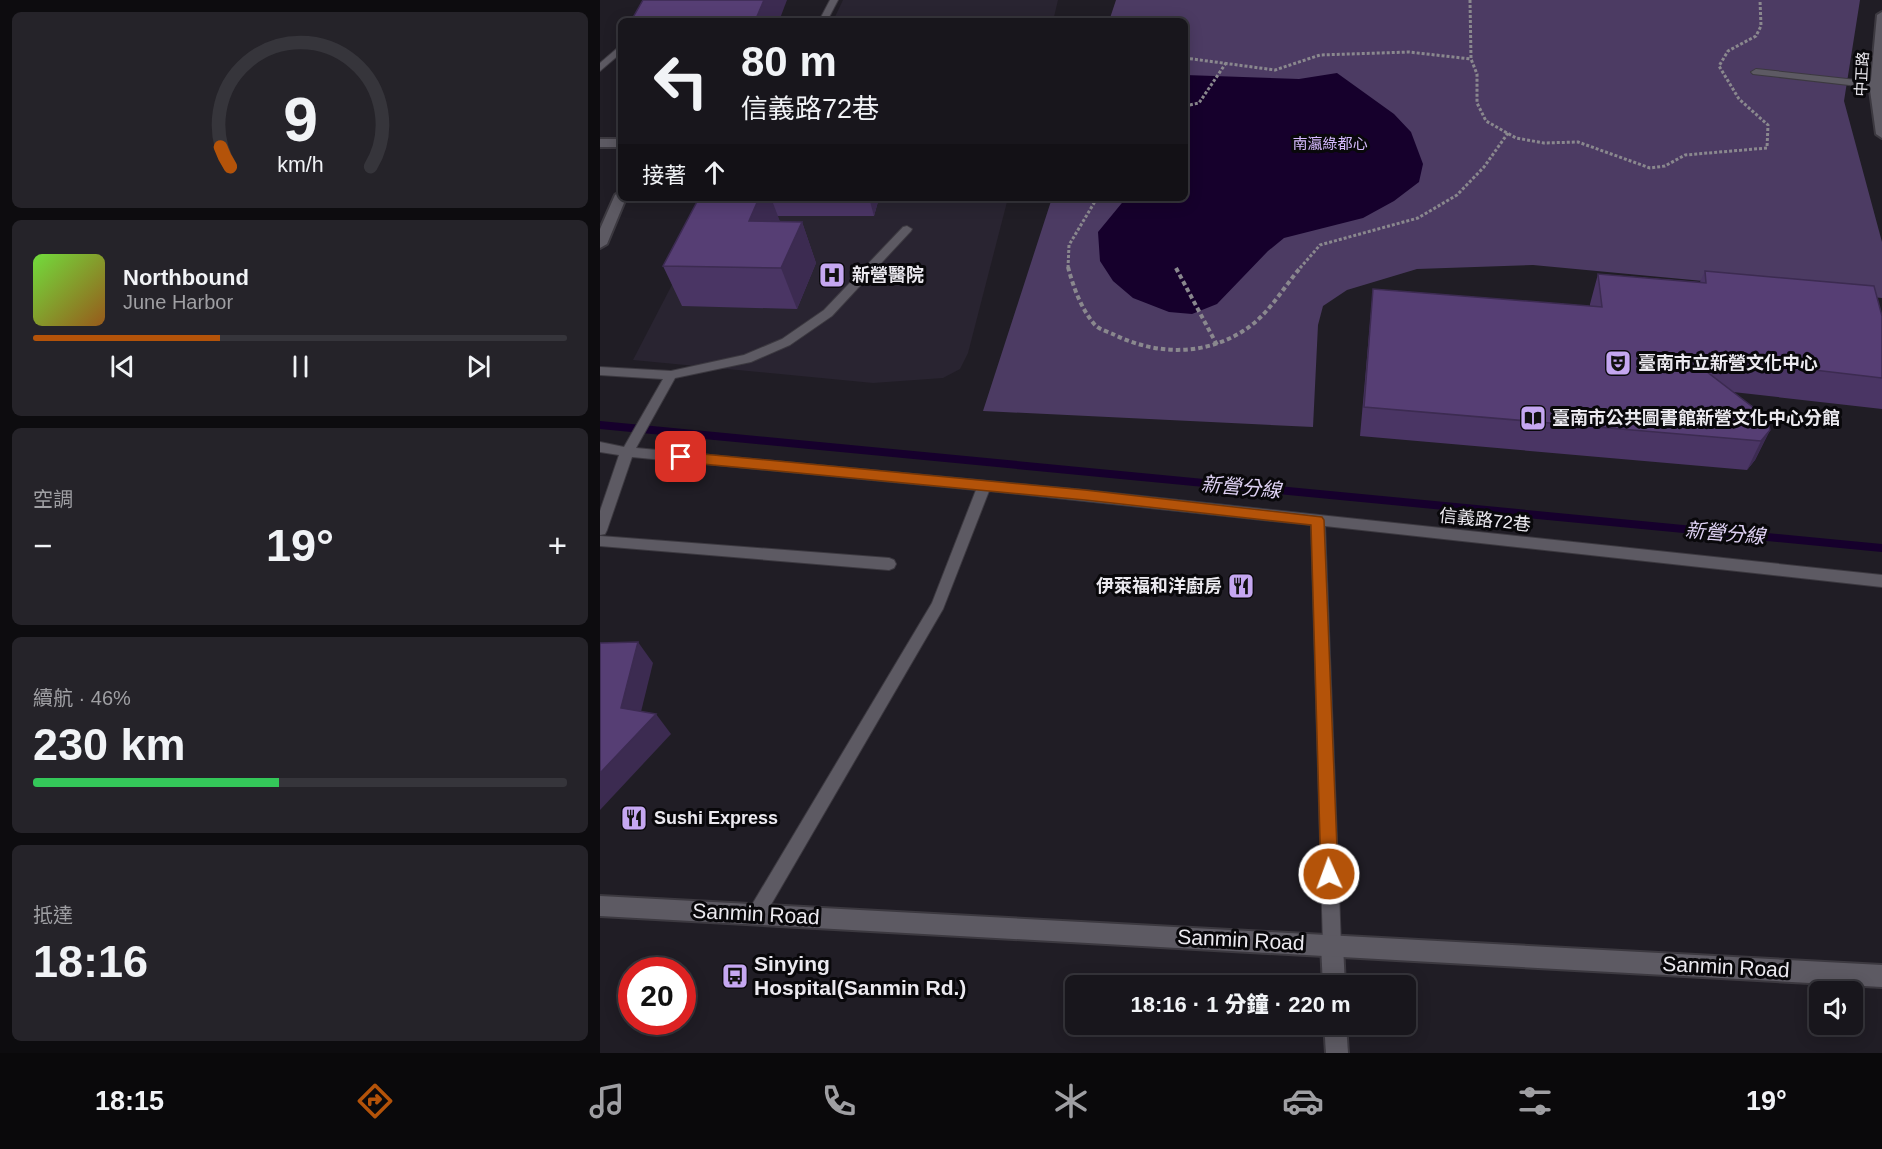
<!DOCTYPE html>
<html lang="zh-TW">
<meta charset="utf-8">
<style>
:root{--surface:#18161c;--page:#252329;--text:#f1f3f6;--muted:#9f9fa3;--line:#36353b;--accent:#b45309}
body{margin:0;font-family:Helvetica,"Noto Sans TC",sans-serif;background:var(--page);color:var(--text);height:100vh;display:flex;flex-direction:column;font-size:22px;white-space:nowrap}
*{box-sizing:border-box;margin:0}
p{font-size:20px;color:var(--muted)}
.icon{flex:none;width:33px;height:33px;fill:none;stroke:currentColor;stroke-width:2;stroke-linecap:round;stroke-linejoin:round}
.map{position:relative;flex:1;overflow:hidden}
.drawer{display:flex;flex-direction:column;gap:12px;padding:12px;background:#0d0c0f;width:600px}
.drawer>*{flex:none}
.banner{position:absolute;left:18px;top:18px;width:570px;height:183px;border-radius:9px;box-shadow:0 3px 15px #0003,0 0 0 2px var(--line);background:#18161c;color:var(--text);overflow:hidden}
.buttons{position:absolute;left:1209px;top:981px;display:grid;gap:12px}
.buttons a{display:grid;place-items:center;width:54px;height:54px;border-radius:9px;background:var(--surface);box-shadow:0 3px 15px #0003,0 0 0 2px var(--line);font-size:30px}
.speed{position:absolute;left:18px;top:957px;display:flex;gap:12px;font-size:30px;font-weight:700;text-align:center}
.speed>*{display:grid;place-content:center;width:78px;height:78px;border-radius:50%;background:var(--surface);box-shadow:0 3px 15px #0003,0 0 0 2px var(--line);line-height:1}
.speed .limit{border:9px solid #d22;background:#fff;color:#111}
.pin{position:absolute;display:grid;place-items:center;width:51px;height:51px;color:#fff;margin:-26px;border-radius:12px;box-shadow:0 3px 9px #0006}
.me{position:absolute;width:66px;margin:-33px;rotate:358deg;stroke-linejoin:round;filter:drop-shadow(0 0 4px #0008)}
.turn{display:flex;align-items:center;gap:21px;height:126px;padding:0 24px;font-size:27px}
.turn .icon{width:78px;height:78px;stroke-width:2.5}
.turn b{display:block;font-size:42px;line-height:51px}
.then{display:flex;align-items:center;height:57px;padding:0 24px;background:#0003;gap:12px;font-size:22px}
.big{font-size:45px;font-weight:800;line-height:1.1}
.drawer .widget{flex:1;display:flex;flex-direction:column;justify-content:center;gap:9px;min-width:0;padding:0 21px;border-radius:9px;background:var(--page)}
.drawer .dial{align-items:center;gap:0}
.dial svg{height:156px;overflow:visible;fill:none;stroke:var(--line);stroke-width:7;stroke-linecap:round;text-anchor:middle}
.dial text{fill:var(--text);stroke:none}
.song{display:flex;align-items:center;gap:18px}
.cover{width:72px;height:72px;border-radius:9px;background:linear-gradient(135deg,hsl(100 70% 55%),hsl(30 70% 35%))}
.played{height:6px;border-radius:3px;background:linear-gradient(90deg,var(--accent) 35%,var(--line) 35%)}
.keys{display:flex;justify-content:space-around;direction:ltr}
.heat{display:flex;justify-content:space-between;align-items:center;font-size:33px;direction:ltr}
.charge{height:9px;border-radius:4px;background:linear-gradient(90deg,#34c759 46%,var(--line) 0)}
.trip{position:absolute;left:465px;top:975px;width:351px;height:60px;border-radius:9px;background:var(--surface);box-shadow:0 3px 15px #0003,0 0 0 2px var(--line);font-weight:800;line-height:60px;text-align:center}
.tab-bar{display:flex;height:96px;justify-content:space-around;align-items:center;background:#0a090b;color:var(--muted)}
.tab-bar .icon{width:42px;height:42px}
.tab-bar .on{color:var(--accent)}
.tab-bar b{font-size:27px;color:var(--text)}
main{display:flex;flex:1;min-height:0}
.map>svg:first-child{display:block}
</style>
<main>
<section class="drawer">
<div class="widget dial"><svg viewBox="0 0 100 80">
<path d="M14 69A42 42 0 1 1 86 69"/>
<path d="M14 69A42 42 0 0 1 9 59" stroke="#b45309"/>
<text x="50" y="56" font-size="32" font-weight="700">9</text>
<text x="50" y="72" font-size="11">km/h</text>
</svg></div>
<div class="widget">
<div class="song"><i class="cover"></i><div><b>Northbound</b><p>June Harbor</p></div></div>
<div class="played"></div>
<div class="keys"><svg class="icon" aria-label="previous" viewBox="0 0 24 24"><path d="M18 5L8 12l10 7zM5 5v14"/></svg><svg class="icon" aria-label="pause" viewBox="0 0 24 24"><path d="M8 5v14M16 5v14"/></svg><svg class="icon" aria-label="next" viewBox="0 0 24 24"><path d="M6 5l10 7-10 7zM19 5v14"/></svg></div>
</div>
<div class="widget"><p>空調</p>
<div class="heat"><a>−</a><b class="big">19°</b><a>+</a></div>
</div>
<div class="widget"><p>續航 · 46%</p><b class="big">230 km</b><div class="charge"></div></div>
<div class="widget"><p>抵達</p><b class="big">18:16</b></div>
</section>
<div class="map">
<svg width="1282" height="1053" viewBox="0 0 1282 1053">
<rect width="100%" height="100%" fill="#201d25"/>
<!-- built -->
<g fill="#292431">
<path d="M243 0H458L453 21H233Z"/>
<path d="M117 198H408L368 353 360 369 343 378 273 383 33 360Z"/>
</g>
<!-- green -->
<path fill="#4c3b63" d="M516 0H1260L1244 101 1282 242V298L933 265 817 269 747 290 723 306 718 325 713 427 383 411 452 198H585V21H509Z"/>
<!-- water -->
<path fill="#16002c" d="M737 73 794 114 811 132 823 164 819 182 794 201 763 218 684 238 668 251 617 304 592 314 569 312 533 298 513 281 500 261 498 232 526 198H585V75L699 79Z"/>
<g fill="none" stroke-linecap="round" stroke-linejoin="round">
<!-- stream -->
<path stroke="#16002c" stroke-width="8" d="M0 425 1282 548"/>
<defs>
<g id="service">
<path d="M230 0H238L227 21H219Z"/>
<path d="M21 45V53L0 71V63Z"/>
<path d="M1156 69 1275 82 1280 85 1275 88 1153 74 1151 72Z"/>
<path d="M307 226 312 229 311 231 232 316 190 345 151 362 75 378 36 448 485 490 1282 575V587L725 526 741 945 738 951 732 954 726 951 723 945 711 525 389 491 343 609 162 920 156 922 150 920 147 914 150 908 332 603 376 490 32 457 7 530 5 534 0 535V511L19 455 0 452V442L24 447 63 379 0 375V367L71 371 144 355 182 339 224 310 303 227Z"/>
<path d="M0 536 289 558 294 560 296 564 294 568 289 570 0 546Z"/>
</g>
<g id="minor">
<rect x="0" y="139" width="21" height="8"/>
<path d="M21 191V198H26L7 244 0 248V229L15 195Z"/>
<path d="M732 934 740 938 743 945 745 986H723L721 945 724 938Z"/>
<path d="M724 1024H746L748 1053H726Z"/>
</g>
<g id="tertiary">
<path d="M1282 12V138L1276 134 1270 90 1277 15Z"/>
<path d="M0 896 1282 965V987L0 916Z"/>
</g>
</defs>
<!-- service casing -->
<use href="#service" stroke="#3c3940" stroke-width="2"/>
<!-- minor casing -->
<use href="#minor" stroke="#3c3940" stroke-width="4"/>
<!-- tertiary casing -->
<use href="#tertiary" stroke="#3c3940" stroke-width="4"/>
<!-- path-far1 -->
<g stroke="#8a888e" stroke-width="3" stroke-dasharray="3 2" stroke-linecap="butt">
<path d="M870 0 871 59 877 74V103L886 121 916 138 944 143 978 142 1050 168 1065 166 1085 155 1167 148 1168 125 1139 99 1119 66 1128 51 1156 36 1161 26 1160 0"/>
<path d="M585 58 675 70 720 55 809 52 871 59"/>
<path d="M585 106 599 103 626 63"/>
<path d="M468 268 469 245 497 198"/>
<path d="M700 268 720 245 818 218 857 195 884 167 908 133"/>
</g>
<!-- path -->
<g stroke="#8a888e" stroke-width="4" stroke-dasharray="4.5 3" stroke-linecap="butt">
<path d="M468 267C473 286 481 309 495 325 500 330 509 332 515 335 556 355 604 356 643 331 668 316 682 289 701 267"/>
<path d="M576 268 617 345"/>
</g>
<!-- service -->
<use href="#service" fill="#5d5a63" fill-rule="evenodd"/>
<!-- minor -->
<use href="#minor" fill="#5d5a63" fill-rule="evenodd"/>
<!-- tertiary -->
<use href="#tertiary" fill="#5d5a63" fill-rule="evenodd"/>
</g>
<!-- wall -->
<g fill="#4a3564">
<path d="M99 198H279L274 216H177L180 222H202L216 263 197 309 82 306 63 266Z"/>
<path d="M1105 271 1282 378V409L1133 392 1170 430 1155 460 1147 470 760 436 773 289 990 306V304L998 274 1100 282Z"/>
</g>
<!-- shaded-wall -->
<g fill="#3c2b51">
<path d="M164 0H187L179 21H155Z"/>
<path d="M159 198H171L181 224 149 221Z"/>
<path d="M269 198H279L274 216Z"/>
<path d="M202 222 216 263 197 309 181 268Z"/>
<path d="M1170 430 1155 460 1147 470 1161 441Z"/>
<path d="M38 642 53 663 37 728 21 708Z"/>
<path d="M56 714 71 734 0 810V773Z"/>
</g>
<!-- building -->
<g fill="#563e74" stroke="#3c2b51" stroke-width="1.5">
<path d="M43 0H164L155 21H31Z"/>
<path d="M99 198H159L149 221 202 222 181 268 63 266Z"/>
<path d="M1105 271 1274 286 1282 316V378L1085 355 1167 418 1170 430 1161 441 764 407 773 289 1002 307 998 274 1106 283Z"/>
<path d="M38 642 21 708 56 714 0 773V643Z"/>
</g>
<!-- route -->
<path fill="#b45309" stroke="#753606" stroke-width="1.5" d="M81 452 485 490 722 517 724 520 738 874 735 880 729 883 723 880 721 874 711 525 485 500 81 462 75 457Z"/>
<!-- icons -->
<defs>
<symbol id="hospital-square" viewBox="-11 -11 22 22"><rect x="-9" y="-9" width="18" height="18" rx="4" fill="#c5a7f1" stroke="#09080b"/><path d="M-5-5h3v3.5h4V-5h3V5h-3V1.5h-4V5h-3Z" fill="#111"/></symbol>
<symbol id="theatre-square" viewBox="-11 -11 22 22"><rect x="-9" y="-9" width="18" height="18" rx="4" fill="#c5a7f1" stroke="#09080b"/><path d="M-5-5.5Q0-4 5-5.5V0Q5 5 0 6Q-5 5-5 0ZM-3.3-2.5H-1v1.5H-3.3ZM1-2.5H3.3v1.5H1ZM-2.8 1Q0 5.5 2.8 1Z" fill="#111"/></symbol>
<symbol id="library-square" viewBox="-11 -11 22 22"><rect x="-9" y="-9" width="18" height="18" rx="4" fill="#c5a7f1" stroke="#09080b"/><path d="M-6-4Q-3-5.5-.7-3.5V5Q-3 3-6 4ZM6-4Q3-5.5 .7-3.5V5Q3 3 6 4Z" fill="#111"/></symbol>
<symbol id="restaurant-square" viewBox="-11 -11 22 22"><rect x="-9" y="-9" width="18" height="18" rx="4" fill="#c5a7f1" stroke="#09080b"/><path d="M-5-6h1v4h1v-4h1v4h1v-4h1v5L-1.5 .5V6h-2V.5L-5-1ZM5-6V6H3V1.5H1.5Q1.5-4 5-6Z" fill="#111"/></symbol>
<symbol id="bus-square" viewBox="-11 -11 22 22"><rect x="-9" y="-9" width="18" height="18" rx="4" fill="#c5a7f1" stroke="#09080b"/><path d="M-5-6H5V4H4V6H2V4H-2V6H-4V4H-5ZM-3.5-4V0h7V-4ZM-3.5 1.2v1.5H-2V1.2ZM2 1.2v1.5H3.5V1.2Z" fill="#111"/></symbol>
</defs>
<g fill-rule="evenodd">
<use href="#hospital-square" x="217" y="260" width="30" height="30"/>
<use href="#theatre-square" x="1003" y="348" width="30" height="30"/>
<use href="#library-square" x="918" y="403" width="30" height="30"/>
<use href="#restaurant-square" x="626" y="571" width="30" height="30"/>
<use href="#restaurant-square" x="19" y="803" width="30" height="30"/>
<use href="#bus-square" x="120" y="961" width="30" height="30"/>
</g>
<g text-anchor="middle" stroke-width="6" stroke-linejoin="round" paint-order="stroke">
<!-- far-street labels -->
<g font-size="15" fill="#ebe9ef" stroke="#09080b">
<text transform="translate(1262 74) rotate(-87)" y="5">中正路</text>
</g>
<!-- far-park labels -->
<g font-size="15" fill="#d6bbfe" stroke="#09080b">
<text x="730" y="149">南瀛綠都心</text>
</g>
<!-- poi labels -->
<g font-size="18" font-weight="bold" fill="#ebe9ef" stroke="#09080b" text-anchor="start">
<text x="252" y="281">新營醫院</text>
<text x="1038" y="369">臺南市立新營文化中心</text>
<text x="952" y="424">臺南市公共圖書館新營文化中心分館</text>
<text x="622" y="592" text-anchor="end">伊萊福和洋廚房</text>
<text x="54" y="824">Sushi Express</text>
</g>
<!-- street labels -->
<g font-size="18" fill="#ebe9ef" stroke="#09080b">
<text transform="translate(885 520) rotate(6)" y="6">信義路72巷</text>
</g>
<!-- water labels -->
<g font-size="20" font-style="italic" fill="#dfd2f4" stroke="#09080b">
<text transform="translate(641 487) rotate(5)" y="7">新營分線</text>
<text transform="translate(1125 533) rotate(5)" y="7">新營分線</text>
</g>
<!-- near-street labels -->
<g font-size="21" fill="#ebe9ef" stroke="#09080b">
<text transform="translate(156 914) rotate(3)" y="7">Sanmin Road</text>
<text transform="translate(641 940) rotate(3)" y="7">Sanmin Road</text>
<text transform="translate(1126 967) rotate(3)" y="7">Sanmin Road</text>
</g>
<!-- near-poi labels -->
<g font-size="21" font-weight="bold" fill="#ebe9ef" stroke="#09080b" text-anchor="start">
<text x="154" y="971">Sinying<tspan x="154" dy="24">Hospital(Sanmin Rd.)</tspan></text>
</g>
</g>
</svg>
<div class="buttons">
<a><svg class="icon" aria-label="sound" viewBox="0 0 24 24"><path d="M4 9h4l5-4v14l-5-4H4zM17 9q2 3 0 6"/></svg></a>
</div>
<div class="speed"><div class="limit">20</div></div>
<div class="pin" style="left:81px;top:457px;background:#d93025"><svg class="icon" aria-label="arrive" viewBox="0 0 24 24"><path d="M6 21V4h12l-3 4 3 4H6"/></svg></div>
<svg class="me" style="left:729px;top:874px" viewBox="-20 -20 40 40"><circle r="17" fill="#b45309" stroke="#fff" stroke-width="3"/><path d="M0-11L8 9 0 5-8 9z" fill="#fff"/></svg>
<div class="trip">18:16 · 1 分鐘 · 220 m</div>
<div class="banner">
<div class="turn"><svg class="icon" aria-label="left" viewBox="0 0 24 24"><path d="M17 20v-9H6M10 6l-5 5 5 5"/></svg><div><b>80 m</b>信義路72巷</div></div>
<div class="then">接著<svg class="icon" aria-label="ahead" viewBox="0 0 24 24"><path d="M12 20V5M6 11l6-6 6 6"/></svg></div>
</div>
</div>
</main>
<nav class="tab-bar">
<b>18:15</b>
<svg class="icon on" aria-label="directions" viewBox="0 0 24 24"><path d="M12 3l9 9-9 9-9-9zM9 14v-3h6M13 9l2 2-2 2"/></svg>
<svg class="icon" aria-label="music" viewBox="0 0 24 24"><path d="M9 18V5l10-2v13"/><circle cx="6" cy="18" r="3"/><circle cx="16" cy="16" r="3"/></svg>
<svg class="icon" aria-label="phone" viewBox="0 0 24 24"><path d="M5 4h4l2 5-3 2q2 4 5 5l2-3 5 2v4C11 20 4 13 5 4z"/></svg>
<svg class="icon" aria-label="climate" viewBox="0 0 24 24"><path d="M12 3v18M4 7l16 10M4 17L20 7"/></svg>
<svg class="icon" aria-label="car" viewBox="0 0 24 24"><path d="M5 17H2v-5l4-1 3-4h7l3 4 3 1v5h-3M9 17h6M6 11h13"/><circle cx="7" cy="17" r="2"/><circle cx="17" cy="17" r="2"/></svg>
<svg class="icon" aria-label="filters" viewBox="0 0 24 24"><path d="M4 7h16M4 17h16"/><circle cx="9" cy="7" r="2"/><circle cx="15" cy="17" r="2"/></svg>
<b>19°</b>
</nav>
